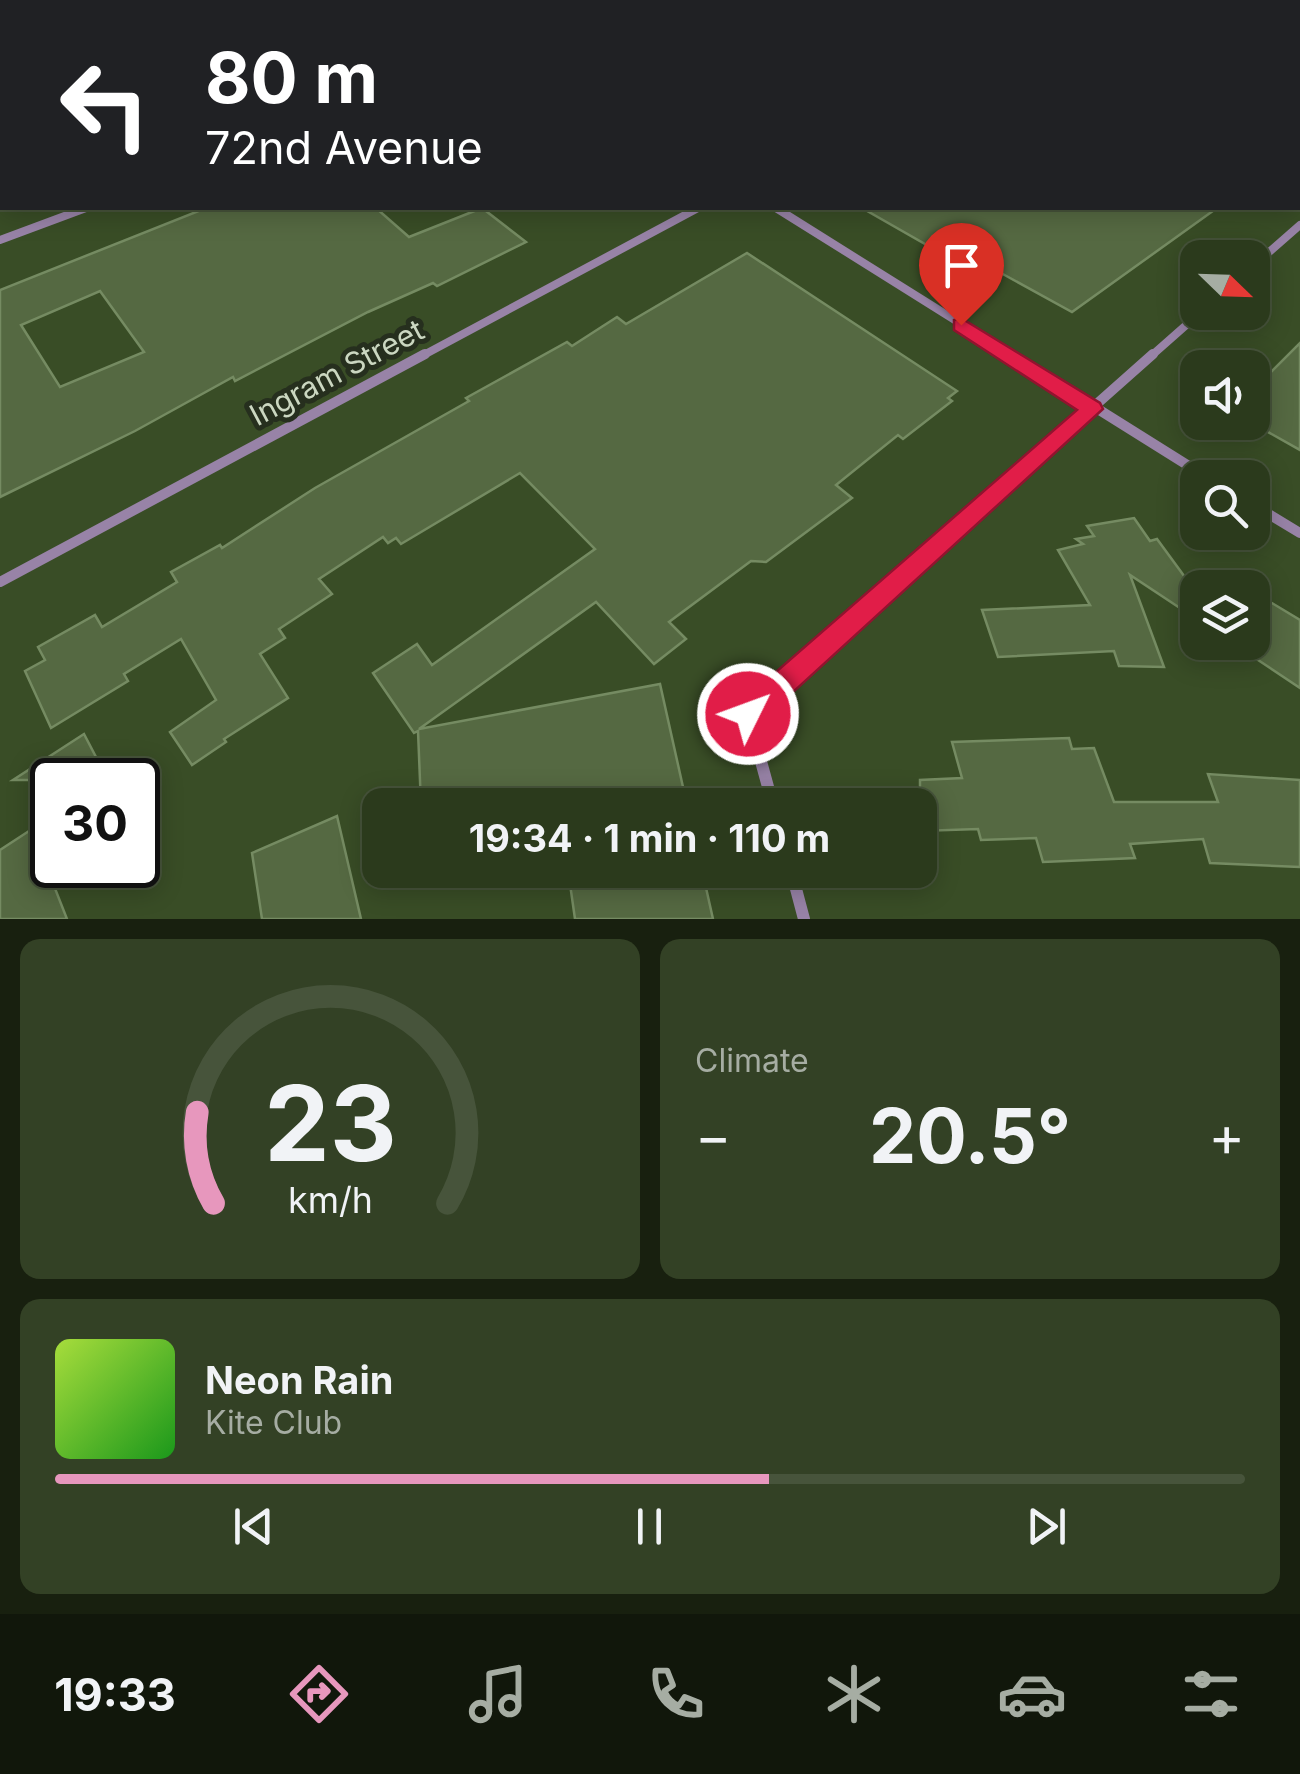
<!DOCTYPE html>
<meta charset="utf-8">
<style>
:root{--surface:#2b3a1c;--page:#334125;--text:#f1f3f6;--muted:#a6ada3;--line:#47543b;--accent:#e797bd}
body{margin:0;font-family:Inter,sans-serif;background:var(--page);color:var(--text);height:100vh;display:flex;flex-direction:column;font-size:38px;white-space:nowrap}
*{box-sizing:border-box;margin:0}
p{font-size:32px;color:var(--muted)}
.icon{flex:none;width:55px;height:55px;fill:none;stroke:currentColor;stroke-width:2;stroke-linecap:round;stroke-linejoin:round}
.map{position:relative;height:919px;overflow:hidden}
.drawer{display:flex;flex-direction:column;gap:20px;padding:20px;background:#18200f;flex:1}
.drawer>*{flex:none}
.hud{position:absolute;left:0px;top:0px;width:1300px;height:210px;box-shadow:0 5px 25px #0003,0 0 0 2px var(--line);background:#202124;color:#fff;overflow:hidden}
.needle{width:65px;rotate:113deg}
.controls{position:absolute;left:1180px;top:240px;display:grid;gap:20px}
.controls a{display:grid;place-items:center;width:90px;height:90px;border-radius:20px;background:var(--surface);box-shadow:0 5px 25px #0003,0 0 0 2px var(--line);font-size:50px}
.speed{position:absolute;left:30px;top:758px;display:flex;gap:20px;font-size:50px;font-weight:700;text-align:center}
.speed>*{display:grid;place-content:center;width:130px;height:130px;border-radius:50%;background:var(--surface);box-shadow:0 5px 25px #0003,0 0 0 2px var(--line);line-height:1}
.speed .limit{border:5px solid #111;border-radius:15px;background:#fff;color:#111}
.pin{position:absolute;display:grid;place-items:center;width:85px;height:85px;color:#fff;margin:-102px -42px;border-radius:50% 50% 50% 0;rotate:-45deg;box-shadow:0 0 10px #0007}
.pin .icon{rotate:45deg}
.me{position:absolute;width:110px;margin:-55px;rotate:48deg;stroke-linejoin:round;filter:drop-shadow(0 0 8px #0008)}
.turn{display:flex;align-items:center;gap:35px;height:210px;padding:0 40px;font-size:45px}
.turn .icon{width:130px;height:130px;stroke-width:2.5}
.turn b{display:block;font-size:70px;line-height:85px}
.big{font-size:75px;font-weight:700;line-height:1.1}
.drawer .tile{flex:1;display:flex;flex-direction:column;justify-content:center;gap:15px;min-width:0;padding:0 35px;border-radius:20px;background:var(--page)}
.drawer .dial{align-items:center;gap:0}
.dial svg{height:260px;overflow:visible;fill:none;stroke:var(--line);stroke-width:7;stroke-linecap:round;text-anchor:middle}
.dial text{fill:var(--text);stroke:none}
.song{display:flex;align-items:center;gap:30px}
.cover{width:120px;height:120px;border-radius:15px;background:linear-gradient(135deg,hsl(80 70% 55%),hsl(120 70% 35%))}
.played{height:10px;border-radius:5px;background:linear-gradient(90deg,var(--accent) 60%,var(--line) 60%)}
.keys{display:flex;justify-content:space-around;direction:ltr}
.heat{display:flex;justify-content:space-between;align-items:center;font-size:55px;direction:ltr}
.drawer .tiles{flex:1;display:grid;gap:20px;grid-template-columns:1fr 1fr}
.tile:last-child{grid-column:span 2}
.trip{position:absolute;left:362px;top:788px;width:575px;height:100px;border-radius:20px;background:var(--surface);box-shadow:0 5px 25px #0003,0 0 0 2px var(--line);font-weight:700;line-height:100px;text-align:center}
.tab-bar{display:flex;height:160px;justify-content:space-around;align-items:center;background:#11170b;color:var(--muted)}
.tab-bar .icon{width:70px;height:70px}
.tab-bar .on{color:var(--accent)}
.tab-bar b{font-size:45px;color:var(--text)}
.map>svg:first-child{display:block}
</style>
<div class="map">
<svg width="1300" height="919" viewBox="0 0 1300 919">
<rect width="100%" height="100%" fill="#394d26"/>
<!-- building -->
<g fill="#556942" stroke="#758b62" stroke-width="2.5" fill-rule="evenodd">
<path d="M206 208H376L409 237 482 208 526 242 437 286 433 283 368 312 235 381 233 377 135 431 0 497V290ZM100 291 144 352 60 387 21 325Z"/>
<path d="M862 208H1217L1072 312 990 267 974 272Z"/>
<path d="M747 253 957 391 948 398 952 401 903 439 898 435 836 485 852 498 766 562 751 561 669 622 686 639 654 664 596 602 419 729 660 684 687 805H421L418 731 414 733 373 673 417 644 432 665 595 549 520 473 401 544 396 538 388 543 383 537 319 579 332 594 279 629 285 638 260 654 288 698 224 739 226 742 192 765 170 732 216 700 181 639 124 674 128 681 51 728 25 671 45 660 38 647 95 615 102 627 177 582 171 572 220 545 222 548 315 488 469 401 466 398 567 342 572 346 617 317 626 324Z"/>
<path d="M1300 343V450L1252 423V391Z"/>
<path d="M1134 518 1150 541 1157 539 1198 595V620L1130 575 1164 667 1119 666 1114 651 998 657 982 610 1090 605 1058 550 1083 544 1076 539 1094 536 1087 526Z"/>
<path d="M1252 591 1300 620V688L1231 642H1252Z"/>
<path d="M84 734 108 780H13Z"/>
<path d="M1069 738 1072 749 1094 748 1114 802H1218L1208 774 1300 780V867L1210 863 1203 839 1130 844 1135 858 1043 862 1036 838 981 840 978 829 920 831V780L962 778 952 742Z"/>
<path d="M52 816V866L59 882 54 886 67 919H0V850Z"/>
<path d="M337 816 361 919H262L252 853Z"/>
<path d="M568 870H702L713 919H575Z"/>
</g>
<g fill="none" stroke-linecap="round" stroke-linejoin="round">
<!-- street-far3 -->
<g stroke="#9883a7" stroke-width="6">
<path d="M427 0 431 2"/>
<path d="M163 2 172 0"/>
<path d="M625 2 631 0"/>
<path d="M1086 2 1090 0"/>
</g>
<!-- street-far2 -->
<g stroke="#9883a7" stroke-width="8">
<path d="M776 208 1014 357"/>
<path d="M0 240 86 208"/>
<path d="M1252 267 1300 225"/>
<path d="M420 357 698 208"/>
<path d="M1150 357 1201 312"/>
</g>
<!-- street-far1 -->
<g stroke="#9883a7" stroke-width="10">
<path d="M1010 354 1208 478"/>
<path d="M1252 504 1300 533"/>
<path d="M0 582 425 354"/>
<path d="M869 606 1153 354"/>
</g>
<!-- street -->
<g stroke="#9883a7" stroke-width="12">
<path d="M773 805 748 714 872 604"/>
<path d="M791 870 804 919"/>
</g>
</g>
<!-- route -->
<path fill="#e11d48" stroke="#92132f" stroke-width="2.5" d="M961 318 1100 403 1103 409 758 724 748 728 738 724 734 714 738 705 1077 410 954 330V320Z"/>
<g text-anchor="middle" stroke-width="10" stroke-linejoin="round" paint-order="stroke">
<!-- street labels -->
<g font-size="30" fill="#cbd7c1" stroke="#262f1e">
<text transform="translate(337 373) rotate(-28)" y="10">Ingram Street</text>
</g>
</g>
</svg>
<div class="controls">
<a><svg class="needle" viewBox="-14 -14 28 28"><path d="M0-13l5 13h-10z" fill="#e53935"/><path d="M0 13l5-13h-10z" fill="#a6ada3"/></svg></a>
<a><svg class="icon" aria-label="sound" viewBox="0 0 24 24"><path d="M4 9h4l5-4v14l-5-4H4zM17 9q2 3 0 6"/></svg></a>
<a><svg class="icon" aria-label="search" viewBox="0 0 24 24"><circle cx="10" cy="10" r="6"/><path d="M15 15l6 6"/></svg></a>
<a><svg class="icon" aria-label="layers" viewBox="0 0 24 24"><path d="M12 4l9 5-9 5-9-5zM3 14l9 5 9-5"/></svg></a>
</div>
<div class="speed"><div class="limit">30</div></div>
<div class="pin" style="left:961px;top:325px;background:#d93025"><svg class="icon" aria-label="arrive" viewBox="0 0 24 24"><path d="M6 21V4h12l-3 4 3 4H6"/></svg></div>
<svg class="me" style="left:748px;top:714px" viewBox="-20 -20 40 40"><circle r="17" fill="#e11d48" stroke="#fff" stroke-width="3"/><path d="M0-11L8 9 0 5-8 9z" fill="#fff"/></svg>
<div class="trip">19:34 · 1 min · 110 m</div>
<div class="hud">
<div class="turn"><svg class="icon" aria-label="left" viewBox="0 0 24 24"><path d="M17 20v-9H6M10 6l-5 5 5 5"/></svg><div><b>80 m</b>72nd Avenue</div></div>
</div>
</div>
<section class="drawer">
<div class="tiles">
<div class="tile dial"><svg viewBox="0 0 100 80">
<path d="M14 69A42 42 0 1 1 86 69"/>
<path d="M14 69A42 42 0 0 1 9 41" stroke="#e797bd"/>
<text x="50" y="56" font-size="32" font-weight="700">23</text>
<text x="50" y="72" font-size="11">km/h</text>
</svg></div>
<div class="tile"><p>Climate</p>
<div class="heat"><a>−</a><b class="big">20.5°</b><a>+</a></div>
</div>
<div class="tile">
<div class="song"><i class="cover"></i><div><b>Neon Rain</b><p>Kite Club</p></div></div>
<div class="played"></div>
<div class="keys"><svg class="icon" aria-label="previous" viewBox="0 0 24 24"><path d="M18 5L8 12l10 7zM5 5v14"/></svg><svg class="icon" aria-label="pause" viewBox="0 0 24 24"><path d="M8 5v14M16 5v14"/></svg><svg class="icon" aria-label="next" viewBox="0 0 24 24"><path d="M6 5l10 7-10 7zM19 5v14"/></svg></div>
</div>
</div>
</section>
<nav class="tab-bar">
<b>19:33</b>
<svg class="icon on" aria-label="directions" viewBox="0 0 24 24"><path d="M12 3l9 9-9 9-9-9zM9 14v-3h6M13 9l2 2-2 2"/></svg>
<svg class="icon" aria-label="music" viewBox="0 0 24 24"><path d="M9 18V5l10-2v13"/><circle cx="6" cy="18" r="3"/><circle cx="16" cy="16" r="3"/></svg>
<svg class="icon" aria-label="phone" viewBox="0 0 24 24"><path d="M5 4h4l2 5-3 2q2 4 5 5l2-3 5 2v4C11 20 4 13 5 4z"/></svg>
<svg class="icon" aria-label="climate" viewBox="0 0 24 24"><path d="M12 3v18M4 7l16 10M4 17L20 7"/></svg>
<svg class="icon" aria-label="car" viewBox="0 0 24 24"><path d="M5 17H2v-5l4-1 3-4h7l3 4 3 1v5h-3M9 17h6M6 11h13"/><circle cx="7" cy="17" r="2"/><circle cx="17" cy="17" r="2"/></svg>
<svg class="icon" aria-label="filters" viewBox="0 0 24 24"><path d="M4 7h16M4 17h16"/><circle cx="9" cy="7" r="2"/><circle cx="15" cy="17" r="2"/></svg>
</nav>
